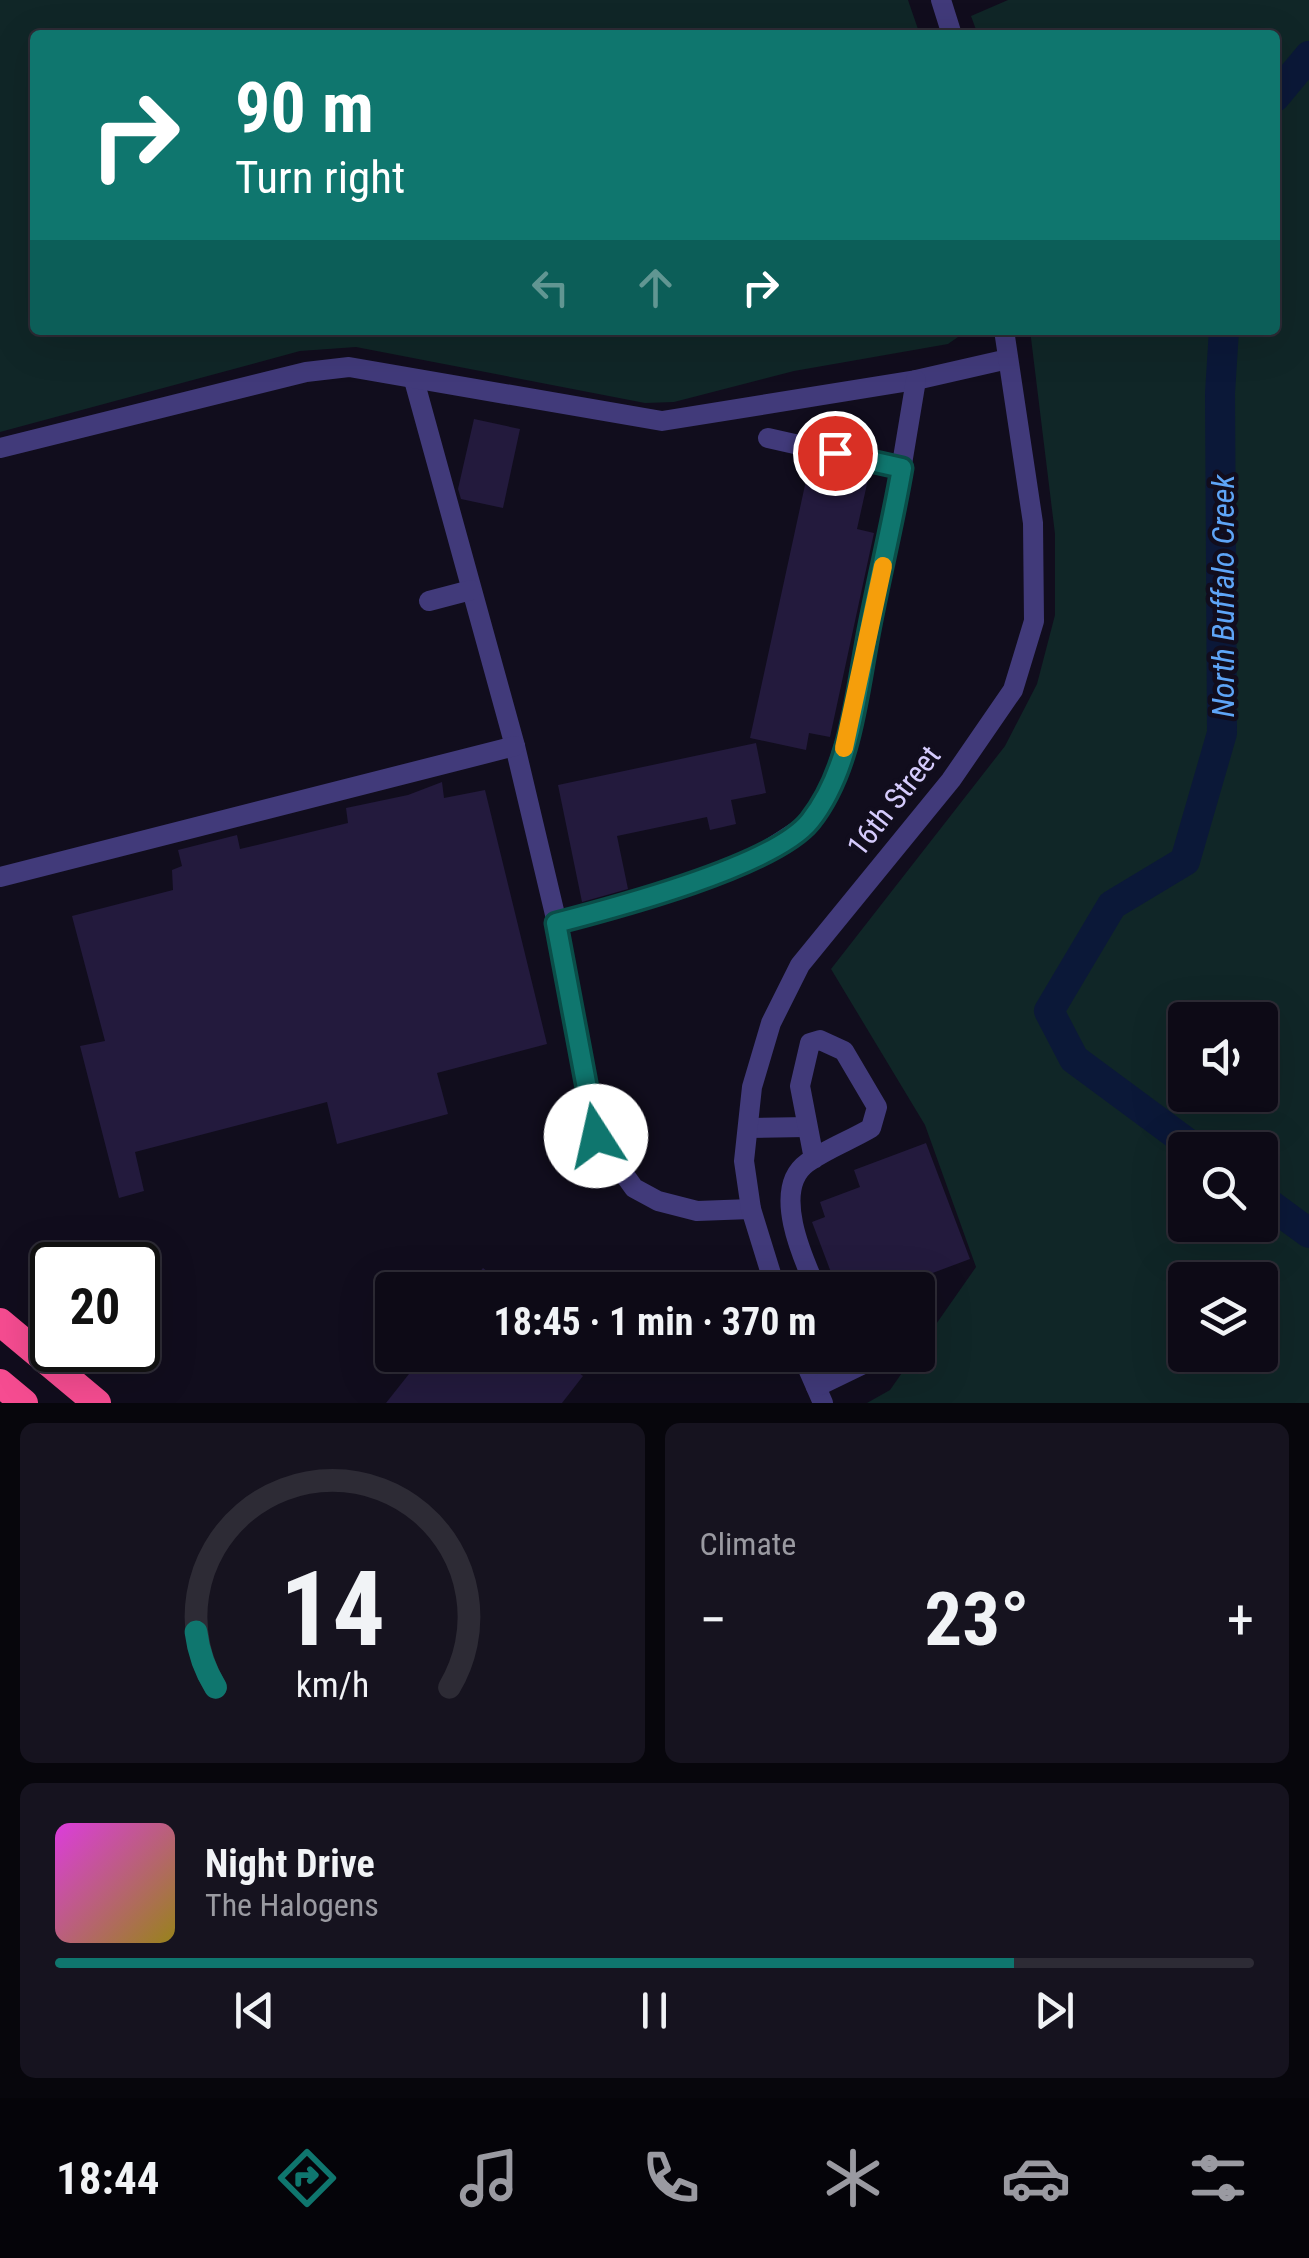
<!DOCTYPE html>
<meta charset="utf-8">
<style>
:root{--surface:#0d0a16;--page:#16131f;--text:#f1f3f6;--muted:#9a9aa1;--line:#2d2b35;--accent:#0f766e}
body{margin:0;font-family:"Roboto Condensed",sans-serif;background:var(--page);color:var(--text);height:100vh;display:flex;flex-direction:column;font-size:38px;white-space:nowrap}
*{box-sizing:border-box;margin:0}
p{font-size:32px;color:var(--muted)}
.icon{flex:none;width:55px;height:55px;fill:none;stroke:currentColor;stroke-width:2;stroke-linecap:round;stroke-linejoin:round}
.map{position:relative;height:1403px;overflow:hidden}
.side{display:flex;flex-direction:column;gap:20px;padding:20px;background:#07060c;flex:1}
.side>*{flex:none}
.banner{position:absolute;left:30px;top:30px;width:1250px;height:305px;border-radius:10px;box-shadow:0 10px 40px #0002,0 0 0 2px var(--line);background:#0f766e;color:#fff;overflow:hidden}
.buttons{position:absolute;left:1168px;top:1002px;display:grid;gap:20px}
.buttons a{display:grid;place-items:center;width:110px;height:110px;border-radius:10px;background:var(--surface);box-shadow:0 10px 40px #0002,0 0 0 2px var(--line);font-size:50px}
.speed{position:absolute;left:30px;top:1242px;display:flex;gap:20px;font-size:50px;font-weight:700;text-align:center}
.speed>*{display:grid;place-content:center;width:130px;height:130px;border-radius:50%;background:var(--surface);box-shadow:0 10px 40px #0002,0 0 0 2px var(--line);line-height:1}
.speed .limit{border:5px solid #111;border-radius:15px;background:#fff;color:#111}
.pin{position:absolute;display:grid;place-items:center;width:85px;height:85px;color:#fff;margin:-42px;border:5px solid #fff;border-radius:50%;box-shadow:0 2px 10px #0007}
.me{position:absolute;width:110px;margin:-55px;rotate:350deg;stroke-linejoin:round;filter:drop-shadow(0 0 8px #0008)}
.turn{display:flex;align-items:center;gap:35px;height:210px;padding:0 40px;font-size:45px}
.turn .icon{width:130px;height:130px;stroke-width:2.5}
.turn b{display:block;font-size:70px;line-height:85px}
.lanes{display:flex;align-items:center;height:95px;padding:0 40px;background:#0003;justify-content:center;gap:50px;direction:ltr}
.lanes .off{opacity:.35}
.big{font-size:75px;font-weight:700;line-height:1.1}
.side .widget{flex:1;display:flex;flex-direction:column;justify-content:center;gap:15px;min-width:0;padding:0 35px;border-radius:15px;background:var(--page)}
.side .dial{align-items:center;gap:0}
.dial svg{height:260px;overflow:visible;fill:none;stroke:var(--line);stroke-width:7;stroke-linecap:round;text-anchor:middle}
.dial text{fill:var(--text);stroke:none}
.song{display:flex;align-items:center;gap:30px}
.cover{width:120px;height:120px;border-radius:15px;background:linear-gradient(135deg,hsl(300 70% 55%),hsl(50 70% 35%))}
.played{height:10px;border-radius:5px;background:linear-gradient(90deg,var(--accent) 80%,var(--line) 80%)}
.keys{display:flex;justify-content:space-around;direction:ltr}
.heat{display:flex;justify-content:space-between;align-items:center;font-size:55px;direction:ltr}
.side .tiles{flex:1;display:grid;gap:20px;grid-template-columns:1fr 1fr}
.widget:last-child{grid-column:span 2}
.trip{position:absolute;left:375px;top:1272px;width:560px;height:100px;border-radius:10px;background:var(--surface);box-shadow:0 10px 40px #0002,0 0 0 2px var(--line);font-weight:700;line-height:100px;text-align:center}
.tab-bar{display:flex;height:160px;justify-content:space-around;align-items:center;background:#050409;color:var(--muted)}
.tab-bar .icon{width:70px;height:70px}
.tab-bar .on{color:var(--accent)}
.tab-bar b{font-size:45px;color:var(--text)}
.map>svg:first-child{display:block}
</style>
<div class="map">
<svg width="1309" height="1403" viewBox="0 0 1309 1403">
<rect width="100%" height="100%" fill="#110d1d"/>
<!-- green -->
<g fill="#102627" fill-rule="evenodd">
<path d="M0 0H908L920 35H35V330H968L948 344 794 371 674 402 645 403 356 347 300 351 0 432Z"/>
<path d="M1008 0H1309V1403H867L890 1390 976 1267 925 1125 831 969 1005 746 1037 684 1055 615V534L1030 330H1275V35H978L971 16ZM1185 1020H1260V1095H1185ZM1185 1150H1260V1225H1185ZM1185 1280H1260V1355H1185Z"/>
</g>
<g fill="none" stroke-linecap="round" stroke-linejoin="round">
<!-- river -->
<g stroke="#0b1838" stroke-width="30">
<path d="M1275 97 1309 56"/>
<path d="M1197 1150 1074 1059 1049 1011 1112 905 1185 861 1222 733 1220 393 1224 330"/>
<path d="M1260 1197 1309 1233"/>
</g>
</g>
<!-- building -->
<g fill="#231a3d">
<path d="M474 419 520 429 503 508 461 499 458 489Z"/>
<path d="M810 462 869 475 857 529 874 533 830 737 809 733 806 750 750 738Z"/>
<path d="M756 743 766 793 731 800 736 824 710 830 707 817 617 836 628 889 582 902 558 785Z"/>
<path d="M442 782 444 798 485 790 547 1044 437 1073 448 1114 337 1144 327 1102 135 1152 144 1191 119 1198 80 1046 105 1041 72 916 173 890 172 870 182 866 178 850 237 835 240 849 348 823 346 808 408 795Z"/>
<path d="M926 1143 970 1259 903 1284 899 1272 855 1289 851 1277 835 1283 812 1222 825 1217 820 1202 860 1187 854 1170Z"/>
<path d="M483 1268 511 1290H465Z"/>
<path d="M424 1355H556L583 1376 562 1403H386Z"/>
</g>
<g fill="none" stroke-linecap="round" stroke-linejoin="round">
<!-- minor -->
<g stroke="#413a7a" stroke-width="20">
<path d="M941 0 952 35"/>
<path d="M414 380 515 746 557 923 596 1135 634 1188 658 1201 697 1211 751 1209"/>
<path d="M768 438 901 468"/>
<path d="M0 448 306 372 349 367 662 421 916 380 1008 359"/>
<path d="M429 601 471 590"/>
<path d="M0 877 515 746"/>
<path d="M557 923 674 890 760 855 808 824 832 784 851 723 892 524 916 380"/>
<path d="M748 1128 807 1127"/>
<path d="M814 1159 800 1086 810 1043 820 1040 844 1051 877 1107 871 1128C851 1140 826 1149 807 1163 771 1189 803 1259 817 1290"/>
<path d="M776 1290 751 1209 744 1161 752 1087 771 1023 800 965 951 780 1013 690 1034 621 1033 523 1004 330"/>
<path d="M802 1355 823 1403"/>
<path d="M816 1387 882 1355"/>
</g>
<!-- highway -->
<g stroke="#f64c91" stroke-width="28">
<path d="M0 1322 97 1403"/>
<path d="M0 1383 24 1403"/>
</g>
</g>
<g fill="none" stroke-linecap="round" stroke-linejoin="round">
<defs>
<path id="route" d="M596 1136 556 923C614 908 774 866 810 821 852 768 857 689 870 625 880 573 893 521 902 468L835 453"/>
</defs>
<!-- route casing -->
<use href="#route" stroke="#0a4d48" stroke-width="25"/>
<!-- route -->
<use href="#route" stroke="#0f766e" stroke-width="18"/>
<!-- slow -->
<path stroke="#f59e0b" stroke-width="18" d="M844 748 883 566"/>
</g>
<g text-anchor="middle" stroke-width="9" stroke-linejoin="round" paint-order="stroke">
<!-- street labels -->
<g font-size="30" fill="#d5cbfc" stroke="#110d1d">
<text transform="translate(894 801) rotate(-52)" y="10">16th Street</text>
</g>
<!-- water labels -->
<g font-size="32" font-style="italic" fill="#5ea5f7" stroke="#110d1d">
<text transform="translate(1223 596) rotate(-90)" y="11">North Buffalo Creek</text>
</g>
</g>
</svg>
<div class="buttons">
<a><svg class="icon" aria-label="sound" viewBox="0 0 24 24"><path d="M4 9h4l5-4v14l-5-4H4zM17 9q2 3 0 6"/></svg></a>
<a><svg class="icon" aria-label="search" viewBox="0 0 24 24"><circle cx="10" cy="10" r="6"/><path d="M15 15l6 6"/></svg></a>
<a><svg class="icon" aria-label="layers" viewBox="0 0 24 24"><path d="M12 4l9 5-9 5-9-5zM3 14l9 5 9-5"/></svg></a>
</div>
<div class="speed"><div class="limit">20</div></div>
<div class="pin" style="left:835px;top:453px;background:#d93025"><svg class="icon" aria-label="arrive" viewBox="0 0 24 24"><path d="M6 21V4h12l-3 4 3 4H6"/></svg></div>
<svg class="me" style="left:596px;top:1136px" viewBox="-20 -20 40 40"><circle r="19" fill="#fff"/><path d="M0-13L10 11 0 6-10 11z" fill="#0f766e"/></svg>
<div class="trip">18:45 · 1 min · 370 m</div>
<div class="banner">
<div class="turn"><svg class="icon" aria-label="right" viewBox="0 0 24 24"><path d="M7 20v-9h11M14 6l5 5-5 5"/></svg><div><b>90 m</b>Turn right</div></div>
<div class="lanes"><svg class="icon off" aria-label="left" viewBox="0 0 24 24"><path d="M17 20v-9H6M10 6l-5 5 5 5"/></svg><svg class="icon off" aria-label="ahead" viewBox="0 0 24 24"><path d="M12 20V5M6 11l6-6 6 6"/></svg><svg class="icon" aria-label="right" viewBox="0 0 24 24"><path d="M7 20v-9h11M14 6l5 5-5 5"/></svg></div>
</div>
</div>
<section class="side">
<div class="tiles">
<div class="widget dial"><svg viewBox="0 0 100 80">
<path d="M14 69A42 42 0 1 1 86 69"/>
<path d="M14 69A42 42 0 0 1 8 52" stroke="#0f766e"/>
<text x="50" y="56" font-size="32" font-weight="700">14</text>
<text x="50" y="72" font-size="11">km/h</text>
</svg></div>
<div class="widget"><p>Climate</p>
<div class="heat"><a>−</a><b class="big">23°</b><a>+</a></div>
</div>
<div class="widget">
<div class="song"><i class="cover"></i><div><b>Night Drive</b><p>The Halogens</p></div></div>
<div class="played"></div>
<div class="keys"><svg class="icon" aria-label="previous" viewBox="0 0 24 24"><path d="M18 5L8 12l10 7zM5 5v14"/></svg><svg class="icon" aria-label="pause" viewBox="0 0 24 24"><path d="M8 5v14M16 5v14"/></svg><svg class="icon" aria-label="next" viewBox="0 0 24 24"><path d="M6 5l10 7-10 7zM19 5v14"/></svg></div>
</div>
</div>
</section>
<nav class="tab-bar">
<b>18:44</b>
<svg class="icon on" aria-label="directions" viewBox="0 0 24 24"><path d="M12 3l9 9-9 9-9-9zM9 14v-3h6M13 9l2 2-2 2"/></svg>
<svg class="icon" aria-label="music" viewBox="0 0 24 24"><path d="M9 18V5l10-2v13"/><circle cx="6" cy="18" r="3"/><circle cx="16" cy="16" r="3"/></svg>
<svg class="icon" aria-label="phone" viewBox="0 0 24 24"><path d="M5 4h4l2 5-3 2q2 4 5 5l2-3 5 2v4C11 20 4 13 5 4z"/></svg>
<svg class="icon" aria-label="climate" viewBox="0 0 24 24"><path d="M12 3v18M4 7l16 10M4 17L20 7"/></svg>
<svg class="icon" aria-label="car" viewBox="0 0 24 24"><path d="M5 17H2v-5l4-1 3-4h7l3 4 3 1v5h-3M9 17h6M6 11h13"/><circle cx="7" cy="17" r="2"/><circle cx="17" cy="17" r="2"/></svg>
<svg class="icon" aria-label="filters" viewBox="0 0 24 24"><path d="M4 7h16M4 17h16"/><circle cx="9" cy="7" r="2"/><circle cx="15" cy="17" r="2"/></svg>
</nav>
